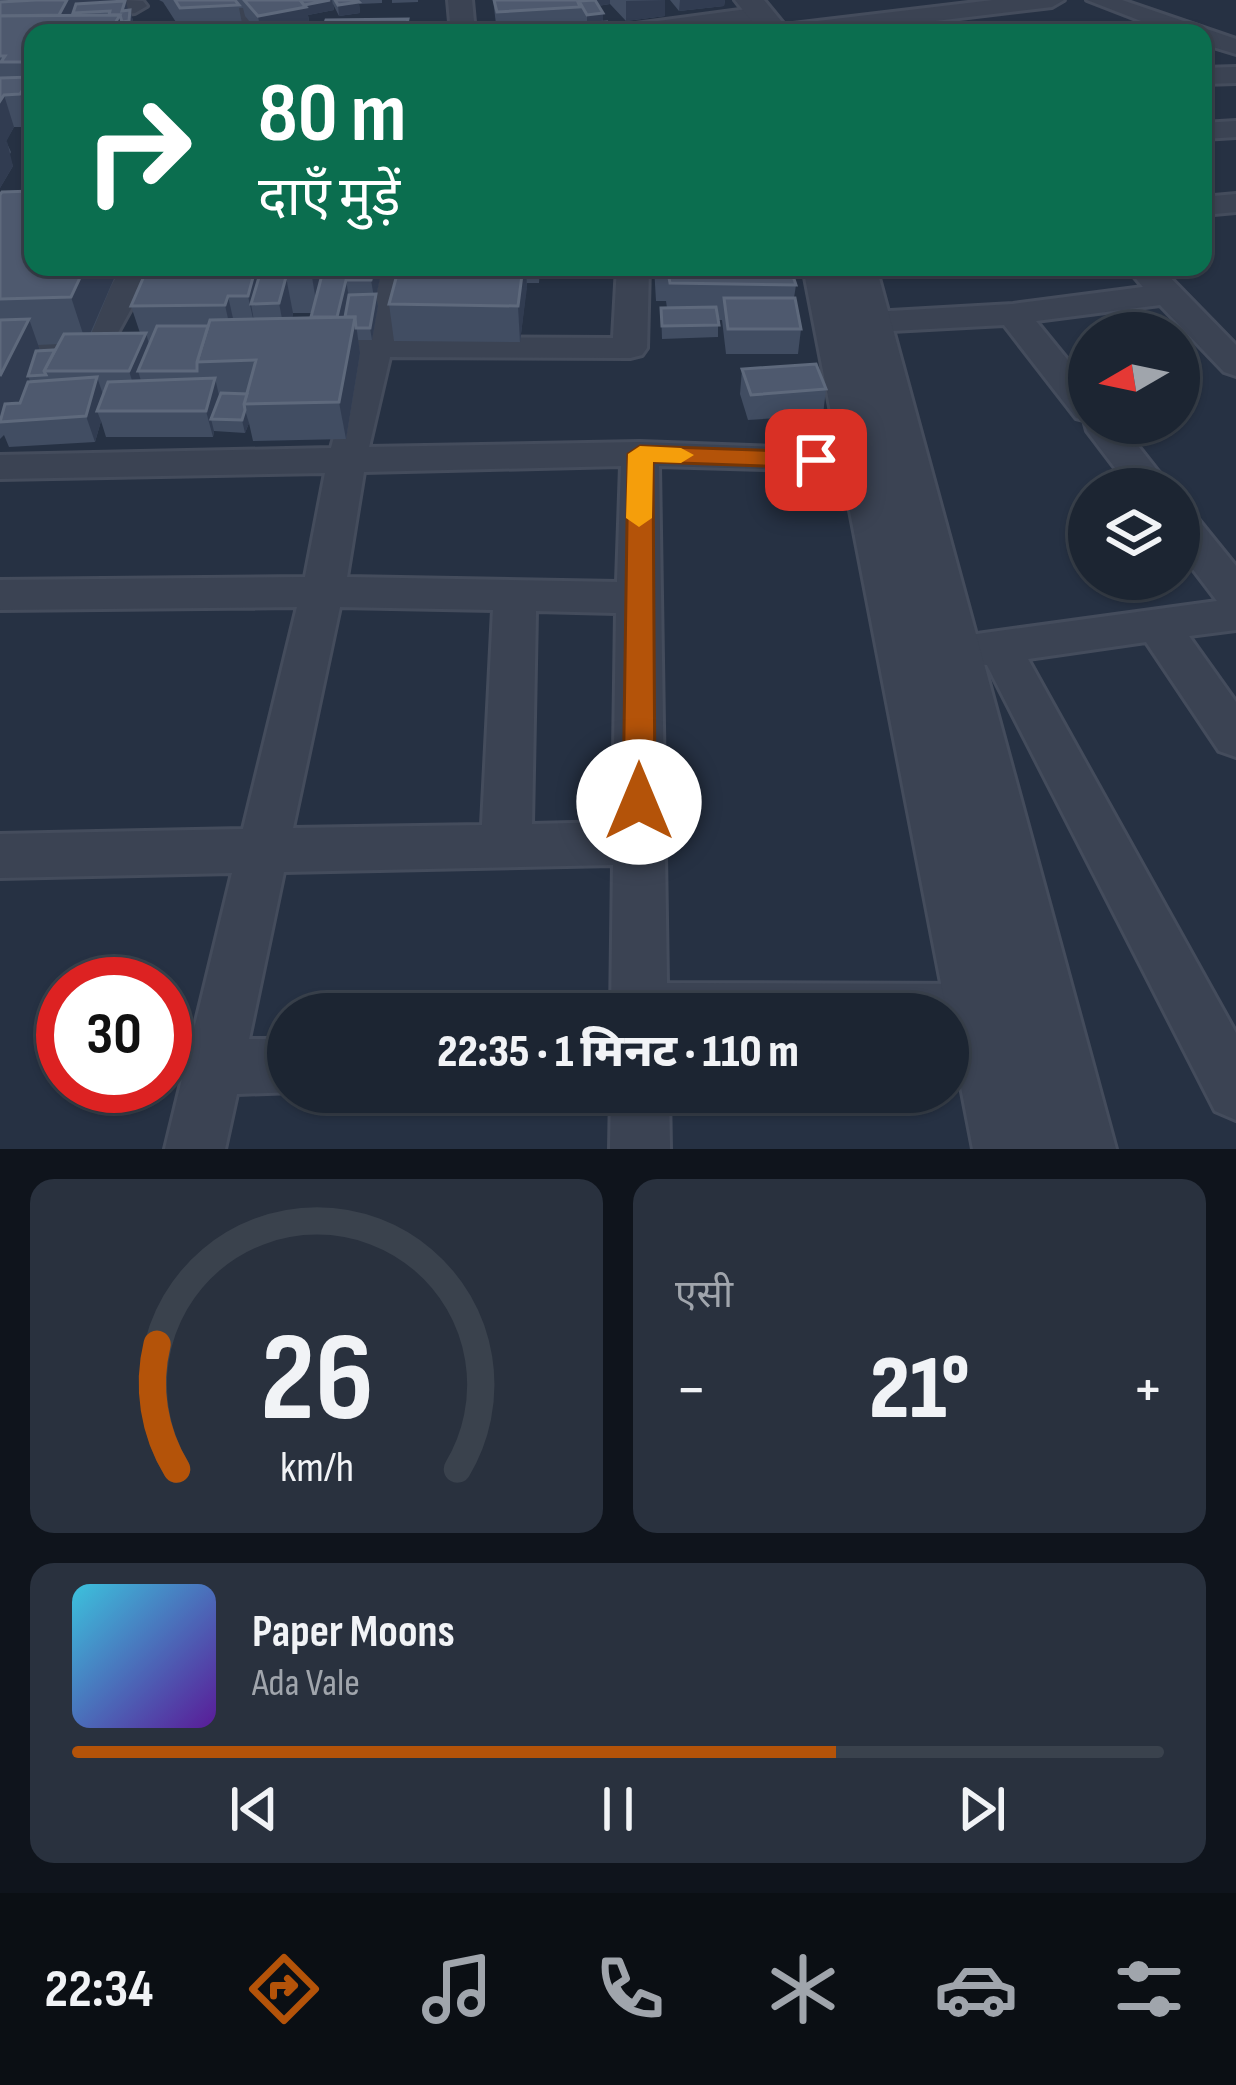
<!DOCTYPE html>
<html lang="hi">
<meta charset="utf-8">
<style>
:root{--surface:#1c2532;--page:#29313e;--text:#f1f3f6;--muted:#a0a5ac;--line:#3a424d;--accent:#b45309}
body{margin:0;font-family:"Sofia Sans Condensed","Noto Sans Devanagari",sans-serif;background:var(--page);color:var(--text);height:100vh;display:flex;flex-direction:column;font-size:45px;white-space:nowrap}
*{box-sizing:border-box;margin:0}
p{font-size:39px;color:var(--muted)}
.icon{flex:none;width:66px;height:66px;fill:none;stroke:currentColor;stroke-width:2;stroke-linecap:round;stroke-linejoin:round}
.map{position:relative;height:1149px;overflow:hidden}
.details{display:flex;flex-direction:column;gap:30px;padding:30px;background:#0f141c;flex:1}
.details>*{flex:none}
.guide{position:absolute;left:24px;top:24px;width:1188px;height:252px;border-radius:24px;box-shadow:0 3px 9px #0004,0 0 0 3px var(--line);background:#0b6e4f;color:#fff;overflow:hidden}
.needle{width:78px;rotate:261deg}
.controls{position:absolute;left:1068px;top:312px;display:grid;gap:24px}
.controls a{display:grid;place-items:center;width:132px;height:132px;border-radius:50%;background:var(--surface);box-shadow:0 3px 9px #0004,0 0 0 3px var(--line);font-size:60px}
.speed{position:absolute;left:36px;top:957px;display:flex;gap:24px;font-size:60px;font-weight:700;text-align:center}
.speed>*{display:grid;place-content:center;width:156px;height:156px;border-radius:50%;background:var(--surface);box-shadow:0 3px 9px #0004,0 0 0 3px var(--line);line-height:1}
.speed .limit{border:18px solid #d22;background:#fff;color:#111}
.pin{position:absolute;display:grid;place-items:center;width:102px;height:102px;color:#fff;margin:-51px;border-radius:24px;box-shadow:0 6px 18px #0006}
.me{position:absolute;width:132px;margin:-66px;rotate:0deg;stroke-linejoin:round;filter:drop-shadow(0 0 9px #0008)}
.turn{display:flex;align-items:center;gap:42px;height:252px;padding:0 36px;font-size:54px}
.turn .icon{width:156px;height:156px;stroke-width:2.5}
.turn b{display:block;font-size:84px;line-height:102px}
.big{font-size:90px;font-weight:800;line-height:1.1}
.details .tile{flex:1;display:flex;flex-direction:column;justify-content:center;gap:18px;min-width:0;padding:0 42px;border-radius:24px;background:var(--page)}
.details .dial{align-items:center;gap:0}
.dial svg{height:312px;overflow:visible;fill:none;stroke:var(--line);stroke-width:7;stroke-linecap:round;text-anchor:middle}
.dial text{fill:var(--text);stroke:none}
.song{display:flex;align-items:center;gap:36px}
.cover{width:144px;height:144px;border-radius:18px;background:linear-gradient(135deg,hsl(190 70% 55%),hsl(270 70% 35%))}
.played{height:12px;border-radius:6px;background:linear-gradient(90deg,var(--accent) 70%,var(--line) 70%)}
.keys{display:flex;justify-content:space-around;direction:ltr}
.heat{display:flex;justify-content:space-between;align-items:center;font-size:66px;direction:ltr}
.details .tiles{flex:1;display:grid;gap:30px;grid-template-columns:1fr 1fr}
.tile:last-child{grid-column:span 2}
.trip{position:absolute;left:267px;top:993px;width:702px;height:120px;border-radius:60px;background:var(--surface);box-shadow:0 3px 9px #0004,0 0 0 3px var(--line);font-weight:800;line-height:120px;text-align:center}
.menu{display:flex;height:192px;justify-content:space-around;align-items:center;background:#0b0f14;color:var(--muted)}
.menu .icon{width:84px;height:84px}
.menu .current{color:var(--accent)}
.menu b{font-size:54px;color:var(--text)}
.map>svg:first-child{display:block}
</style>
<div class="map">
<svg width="1236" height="1149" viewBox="0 0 1236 1149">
<rect width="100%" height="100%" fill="#263143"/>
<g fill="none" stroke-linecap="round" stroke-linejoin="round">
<defs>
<g id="minor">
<path d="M126 0 143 1 147 6 135 13 0 28V14Z"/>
<path d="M251 0H279L253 19 265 33H239L226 18Z"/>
<path d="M448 0H472L475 33H451Z"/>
<path d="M993 0H1064L1052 7 836 33H764L776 26Z"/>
<path d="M1087 0H1122L1236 39V54L1203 44V33H1172Z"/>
<path d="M762 7 774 14 770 19 674 33H609L621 26Z"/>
<path d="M1236 67V83L1203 84V68Z"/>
<path d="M1236 121V137L1203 139V123Z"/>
<path d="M1236 194V212L1203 215V197Z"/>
<path d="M122 267H154L115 338 130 348 125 355 0 359V339L81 338Z"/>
<path d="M380 267H412L395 337 613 338 617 267H649L647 348 642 355 630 358 390 357 369 447 640 442 913 452 918 461 913 470 899 473 659 466 667 983 980 984 1000 991 1008 1010 1000 1029 980 1036H948V1014H611L613 865 284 872 249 1039H288V1092H295L237 1094 225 1149H165L232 873 0 878V834L243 829 297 607 0 610V580L305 577 325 473 0 479V455L331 448 356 357 343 354 338 347 343 340 361 337ZM621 466 617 582 347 577 364 472ZM340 607 493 610 482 825 293 828ZM536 611 616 613 613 822 532 824Z"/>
<path d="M1126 267H1160L1236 345V376L1224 372 1160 305 1036 321 1089 386V423H1120L1172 489H1131L1087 431 1084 420 1076 418 1004 325 873 332 856 322 873 312 1013 304 1143 287Z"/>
<path d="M1179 510 1193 513 1236 566V630L1189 636 1236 702V757L1219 751 1146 642 1028 659 1236 1033V1120L1215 1111 987 665 961 662 955 650 961 638 977 634 1217 601 1179 551Z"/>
<path d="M611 1092H669L670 1149H610Z"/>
</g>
<g id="tertiary">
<path d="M735 0H764L791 33H761Z"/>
<path d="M803 267H876L1116 1149H973Z"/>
</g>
</defs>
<!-- minor casing -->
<use href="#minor" stroke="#444c5c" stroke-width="6"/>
<!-- tertiary casing -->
<use href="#tertiary" stroke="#444c5c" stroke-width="6"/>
<!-- minor -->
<use href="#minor" fill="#3b4353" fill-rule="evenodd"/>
<!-- tertiary -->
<use href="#tertiary" fill="#3b4353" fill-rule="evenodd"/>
</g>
<!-- wall -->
<g fill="#414d62" fill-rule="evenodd">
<path d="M0 0 126 3 127 11 130 10 133 21 131 32 125 33H33V122L30 127H14L6 141 11 152 9 156 13 166 0 188Z"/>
<path d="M159 0H382V3L359 4 360 13 339 16 333 4 334 10 308 15 310 27 408 19 410 33H250L254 27 245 16 243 8H239L244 33H183L163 2Z"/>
<path d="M392 0H418V2L392 3Z"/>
<path d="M493 0H665V16L626 21 610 4 598 6 603 22 612 33H490L496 24Z"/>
<path d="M670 0H725L724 6 679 11Z"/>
<path d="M24 191 119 267 91 334 140 333 131 306 148 267H382L376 296 378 306 372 340H358L360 353 346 439 253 441 249 423 245 433 214 431 213 437H106L101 421 95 442 9 447 4 435 0 439V195ZM293 313H312L311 318H292ZM59 344 55 350 41 351 38 345Z"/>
<path d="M399 267H540L539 283H527L520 342 394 341 389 304Z"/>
<path d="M654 267H667L796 285 794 298 801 329 798 354H726L722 320H718V337L662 339 661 308H667L666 301H656Z"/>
<path d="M742 369 826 389 823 415 748 420 740 394Z"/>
</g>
<!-- shaded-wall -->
<g fill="#313c51">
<path d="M67 0H126L128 11H122L123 7 72 11 74 18 59 16Z"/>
<path d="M332 0 334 10 308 15 310 28 261 33 258 16Z"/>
<path d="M590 0H610V4L590 7Z"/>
<path d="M665 0V16L626 21V1Z"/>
<path d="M680 0H725L724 6 679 11Z"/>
<path d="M359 2 360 13 339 16 338 5Z"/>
<path d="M130 10 133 21 131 32 109 33 120 15Z"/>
<path d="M603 13V24L587 25V15Z"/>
<path d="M31 77 33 83V122L30 127 20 94Z"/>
<path d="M4 95 14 127 5 144 7 141 13 166 0 188V101Z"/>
<path d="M85 267H119L86 343 71 297Z"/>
<path d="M314 267H328L318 313 312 277Z"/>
<path d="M374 267H382V269L376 296 378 306 372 340 370 328 375 303 371 280Z"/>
<path d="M523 267H526L527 288 520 342 518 306Z"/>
<path d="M255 270 263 303 251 304 256 332 248 296Z"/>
<path d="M286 277 293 313 286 339 279 303Z"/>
<path d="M346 280 350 304 345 328 337 317Z"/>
<path d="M228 296 236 332 233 341 225 305Z"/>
<path d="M355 317 360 353 346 439 339 402Z"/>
<path d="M29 319 42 356 28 376 30 381 10 421 0 422V376Z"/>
<path d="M146 333 153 358 138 371 142 384 137 396 129 371Z"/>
<path d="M97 377 106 403 97 411 101 421 95 442 86 416Z"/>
<path d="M215 378 221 404 211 419 214 431 213 437 206 411Z"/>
<path d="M245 410 249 423 245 433 242 420Z"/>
</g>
<!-- building -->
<g fill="#4e596e" stroke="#5e697c" stroke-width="3">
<path d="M36 0H67L59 15 0 16V2Z"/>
<path d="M175 0H235L239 5 180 8Z"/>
<path d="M244 0H300L306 7 258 16Z"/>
<path d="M300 0H330L304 5Z"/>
<path d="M335 0H357L359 2 338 5Z"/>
<path d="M494 0H577L580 7 497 12Z"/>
<path d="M595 0 603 13 587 15 579 1Z"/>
<path d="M125 1 122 11 130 10 129 21 122 22 120 15H109L110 11 73 13 76 4Z"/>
<path d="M120 15 109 33H33V62H1L5 56H0V16Z"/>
<path d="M408 19 406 29H399L398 33H322L326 20Z"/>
<path d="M607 22 612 33H567L563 25Z"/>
<path d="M539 23V29L564 28 565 33H490V24Z"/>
<path d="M253 27H323L321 33H250Z"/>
<path d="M241 28 240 33H197V30Z"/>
<path d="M740 30 742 33H710Z"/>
<path d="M31 77 20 94 4 95 0 101V78Z"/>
<path d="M31 178H33V191H24Z"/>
<path d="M33 191V267H85L71 297 0 299V195L2 192Z"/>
<path d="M148 267H212L211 270H255L248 296H228L225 305 131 306Z"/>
<path d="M262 267H314L312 277H286L279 303 251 304Z"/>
<path d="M324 267H374L371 280H346L337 317H311Z"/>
<path d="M399 267H523L518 306 389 304Z"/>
<path d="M667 267H790L796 285 670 283Z"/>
<path d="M376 294 370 328H356L355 317H345L349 295Z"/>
<path d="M724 298H795L801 329H728Z"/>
<path d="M716 307 719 325 662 326 661 308Z"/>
<path d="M355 317 339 402 244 404 256 360 197 362 210 320Z"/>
<path d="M29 319 0 376V320Z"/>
<path d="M157 326H208L197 362V371H138Z"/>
<path d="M146 333 129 371H44L64 334Z"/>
<path d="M55 350 44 371 46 375 28 376 36 351Z"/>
<path d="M816 364 826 389 751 395 742 369Z"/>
<path d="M97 377 86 416 0 422 5 404 20 403 28 382Z"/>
<path d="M215 378 206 411H97L108 382Z"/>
<path d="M221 393 247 394 244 404 245 410 242 420 211 419Z"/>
</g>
<!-- route -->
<path fill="#b45309" stroke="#753606" stroke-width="3" d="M640 446 816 452 828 460 816 468 653 462 655 802 650 812 639 816 627 812 623 802 628 454Z"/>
<!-- slow -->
<path fill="#f59e0b" d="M640 446 681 448 694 455 681 463 653 462 652 518 639 527 626 518 628 454Z"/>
</svg>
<div class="controls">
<a><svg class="needle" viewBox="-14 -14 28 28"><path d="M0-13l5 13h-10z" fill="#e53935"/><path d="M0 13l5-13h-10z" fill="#a0a5ac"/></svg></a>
<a><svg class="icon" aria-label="layers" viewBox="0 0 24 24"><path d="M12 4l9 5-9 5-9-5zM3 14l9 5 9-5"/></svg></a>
</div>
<div class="speed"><div class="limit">30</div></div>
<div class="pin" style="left:816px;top:460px;background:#d93025"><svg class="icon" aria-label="arrive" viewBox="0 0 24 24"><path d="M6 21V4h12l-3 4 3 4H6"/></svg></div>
<svg class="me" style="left:639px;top:802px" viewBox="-20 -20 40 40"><circle r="19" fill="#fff"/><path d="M0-13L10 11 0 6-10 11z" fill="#b45309"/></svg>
<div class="trip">22:35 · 1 मिनट · 110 m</div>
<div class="guide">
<div class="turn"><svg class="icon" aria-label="right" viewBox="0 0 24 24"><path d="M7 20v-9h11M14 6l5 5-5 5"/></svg><div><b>80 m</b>दाएँ मुड़ें</div></div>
</div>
</div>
<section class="details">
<div class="tiles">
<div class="tile dial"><svg viewBox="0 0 100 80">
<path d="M14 69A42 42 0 1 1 86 69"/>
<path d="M14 69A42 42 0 0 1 9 37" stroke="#b45309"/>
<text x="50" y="56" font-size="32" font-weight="700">26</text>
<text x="50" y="72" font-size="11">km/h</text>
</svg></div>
<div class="tile"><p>एसी</p>
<div class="heat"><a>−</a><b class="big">21°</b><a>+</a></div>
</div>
<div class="tile">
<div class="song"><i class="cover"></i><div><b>Paper Moons</b><p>Ada Vale</p></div></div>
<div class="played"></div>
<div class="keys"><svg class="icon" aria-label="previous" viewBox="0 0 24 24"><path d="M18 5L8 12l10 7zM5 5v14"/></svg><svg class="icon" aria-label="pause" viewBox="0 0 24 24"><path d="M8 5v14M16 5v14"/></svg><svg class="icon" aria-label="next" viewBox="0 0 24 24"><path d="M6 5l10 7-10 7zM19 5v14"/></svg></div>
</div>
</div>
</section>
<nav class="menu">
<b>22:34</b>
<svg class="icon current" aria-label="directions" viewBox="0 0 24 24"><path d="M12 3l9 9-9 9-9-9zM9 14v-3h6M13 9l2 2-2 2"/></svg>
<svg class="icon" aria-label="music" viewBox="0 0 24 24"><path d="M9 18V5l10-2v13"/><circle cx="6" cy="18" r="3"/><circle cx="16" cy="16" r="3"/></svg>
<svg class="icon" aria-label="phone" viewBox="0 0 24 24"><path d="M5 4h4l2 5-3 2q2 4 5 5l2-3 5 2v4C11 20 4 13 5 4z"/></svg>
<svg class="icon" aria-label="climate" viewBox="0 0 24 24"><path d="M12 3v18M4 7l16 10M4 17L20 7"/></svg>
<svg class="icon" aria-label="car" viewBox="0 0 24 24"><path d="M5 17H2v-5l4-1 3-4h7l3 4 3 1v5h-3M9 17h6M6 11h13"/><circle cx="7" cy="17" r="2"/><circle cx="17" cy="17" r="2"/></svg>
<svg class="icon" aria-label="filters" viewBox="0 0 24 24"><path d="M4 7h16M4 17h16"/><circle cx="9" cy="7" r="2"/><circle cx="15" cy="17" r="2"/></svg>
</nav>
